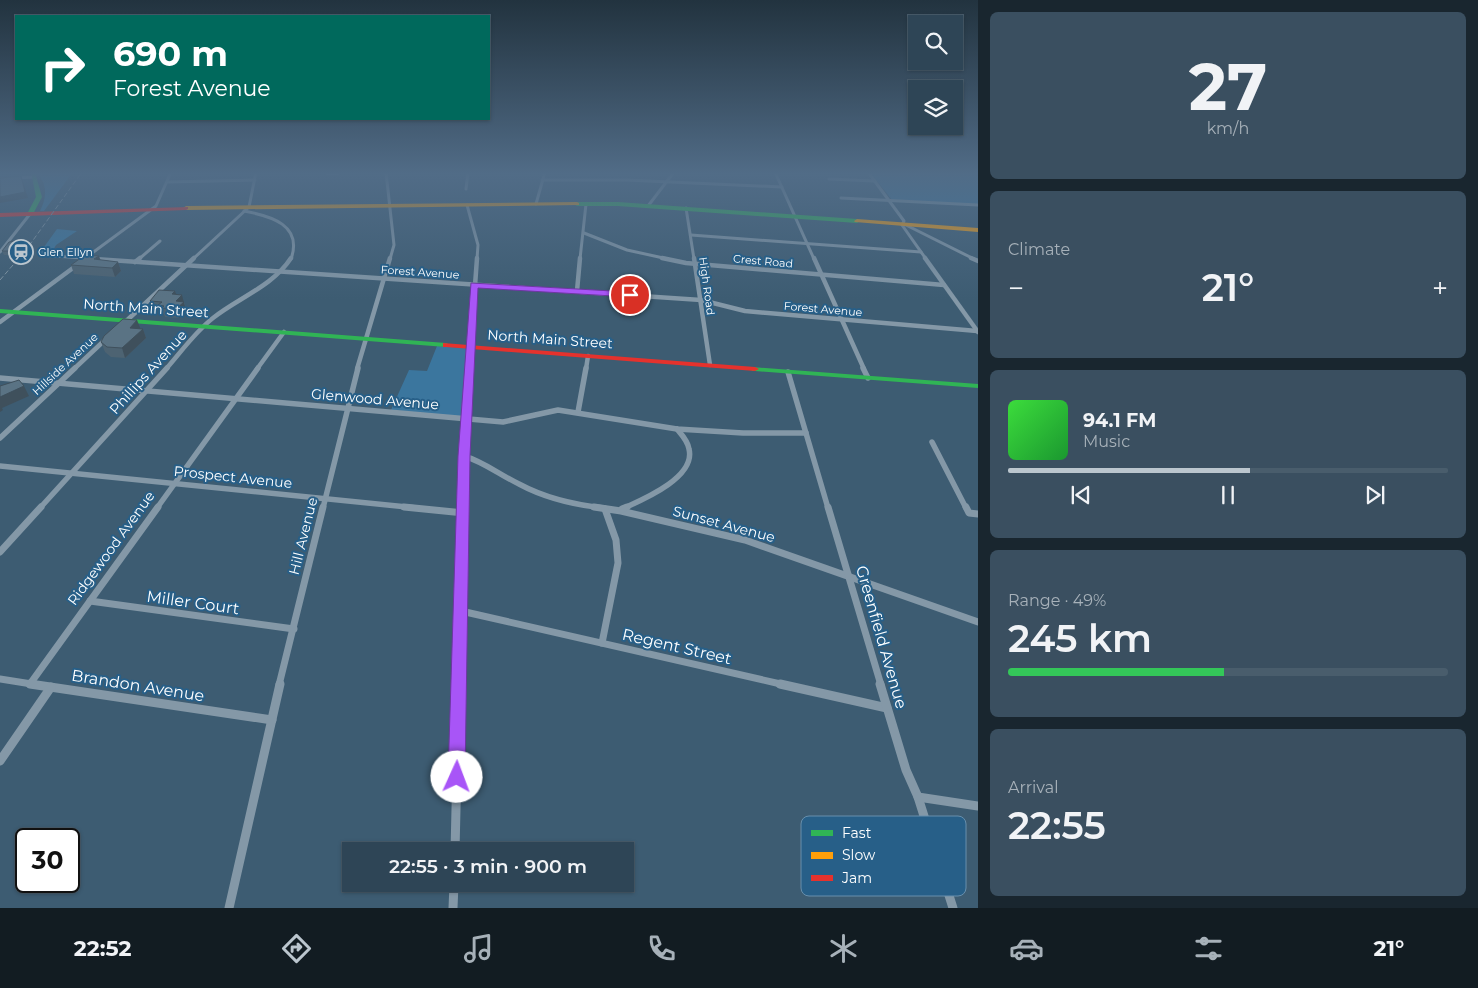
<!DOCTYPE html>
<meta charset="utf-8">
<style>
:root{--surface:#2e4556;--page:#3a4f60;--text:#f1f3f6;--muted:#a7b1b9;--line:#495d6c;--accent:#bbc6ce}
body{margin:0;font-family:Montserrat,sans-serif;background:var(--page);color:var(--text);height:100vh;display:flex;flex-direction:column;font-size:19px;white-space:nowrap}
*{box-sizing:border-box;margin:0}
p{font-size:16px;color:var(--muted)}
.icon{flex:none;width:28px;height:28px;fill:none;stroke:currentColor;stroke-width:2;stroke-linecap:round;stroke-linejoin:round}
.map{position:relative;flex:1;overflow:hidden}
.sheet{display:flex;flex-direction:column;gap:12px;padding:12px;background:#19262f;width:500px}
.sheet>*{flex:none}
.top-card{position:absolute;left:15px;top:15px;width:475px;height:105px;border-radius:0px;box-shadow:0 1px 4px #0004,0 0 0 1px var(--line);background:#00695c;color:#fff;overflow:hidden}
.tools{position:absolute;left:908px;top:15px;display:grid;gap:10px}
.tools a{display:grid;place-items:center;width:55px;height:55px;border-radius:0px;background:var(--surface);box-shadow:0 1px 4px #0004,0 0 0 1px var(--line);font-size:25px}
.speed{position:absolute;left:15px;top:828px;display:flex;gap:10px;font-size:25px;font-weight:700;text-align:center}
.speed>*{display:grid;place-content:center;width:65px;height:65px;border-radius:50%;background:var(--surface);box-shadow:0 1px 4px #0004,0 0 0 1px var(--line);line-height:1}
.speed .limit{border:2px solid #111;border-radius:8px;background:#fff;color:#111}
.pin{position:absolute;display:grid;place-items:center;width:42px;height:42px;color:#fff;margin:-21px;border:2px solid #fff;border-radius:50%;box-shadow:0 1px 5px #0007}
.me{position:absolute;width:55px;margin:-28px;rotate:2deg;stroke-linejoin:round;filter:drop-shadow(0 0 4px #0008)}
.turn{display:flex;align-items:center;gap:18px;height:105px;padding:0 15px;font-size:22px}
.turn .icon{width:65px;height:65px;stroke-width:2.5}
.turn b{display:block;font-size:35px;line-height:42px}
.big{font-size:38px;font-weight:600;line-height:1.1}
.sheet .tile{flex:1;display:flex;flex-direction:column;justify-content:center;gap:8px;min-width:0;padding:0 18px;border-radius:8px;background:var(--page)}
.sheet .dial{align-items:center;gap:0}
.dial b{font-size:65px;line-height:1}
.song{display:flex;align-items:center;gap:15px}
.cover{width:60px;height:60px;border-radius:8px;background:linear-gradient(135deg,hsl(120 70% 55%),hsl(130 70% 35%))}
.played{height:5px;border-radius:2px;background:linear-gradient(90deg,var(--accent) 55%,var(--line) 55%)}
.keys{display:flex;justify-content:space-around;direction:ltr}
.heat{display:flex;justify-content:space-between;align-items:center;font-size:28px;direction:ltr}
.charge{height:8px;border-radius:4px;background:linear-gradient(90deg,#34c759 49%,var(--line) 0)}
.trip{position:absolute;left:342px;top:842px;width:292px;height:50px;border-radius:0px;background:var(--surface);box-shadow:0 1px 4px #0004,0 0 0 1px var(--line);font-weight:600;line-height:50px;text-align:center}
.tab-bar{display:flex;height:80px;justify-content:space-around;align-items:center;background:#121c22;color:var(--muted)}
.tab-bar .icon{width:35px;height:35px}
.tab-bar .current{color:var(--accent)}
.tab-bar b{font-size:22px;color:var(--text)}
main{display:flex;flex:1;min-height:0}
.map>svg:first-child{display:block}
</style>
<main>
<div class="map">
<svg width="978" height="908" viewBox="0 0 978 908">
<rect width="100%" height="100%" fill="#3d5c72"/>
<!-- green -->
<g fill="#3b769e">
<path d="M35 172H73L44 211H40C47 198 48 182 35 172Z"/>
<path d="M870 172H978V204L892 200Z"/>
<path d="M57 229 77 231 56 245 50 256 39 254Z"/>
<path d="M437 346 467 348 464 417 391 410 409 370 427 371Z"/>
</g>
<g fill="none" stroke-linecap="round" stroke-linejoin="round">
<!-- street-far4 -->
<g stroke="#8498a7" stroke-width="3">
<path d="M333 172 337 174H328Z"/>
<path d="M386 172 394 245 390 259"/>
<path d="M775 172 814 259"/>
<path d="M868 172 904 221 902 225 926 259"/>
<path d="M0 179 33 177"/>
<path d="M829 179 875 181"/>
<path d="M542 180H627L782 187"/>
<path d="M167 182 255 180"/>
<path d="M466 189 468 172"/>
<path d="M841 198 978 205"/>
<path d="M536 204 545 172"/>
<path d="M467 205 478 245 477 259"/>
<path d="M648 206 674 172"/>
<path d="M686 208 694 259"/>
<path d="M244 211C271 216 303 225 291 259"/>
<path d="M904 224 974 259"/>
<path d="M584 233 627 250 668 259"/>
<path d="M691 235 921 252"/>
<path d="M0 252 30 214"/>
<path d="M40 255 98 259"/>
<path d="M84 259 156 206 171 172"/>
<path d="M139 259 160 241"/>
<path d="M193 259 249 207 256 172"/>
<path d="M580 259 586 204"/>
</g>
<!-- street-far3 -->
<g stroke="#8498a7" stroke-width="4.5">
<path d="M80 258 701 300 745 311 977 331"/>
<path d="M662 258 686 263 944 285"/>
<path d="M694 258 710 365"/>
<path d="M814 258 864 369"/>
<path d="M925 258 978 332"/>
<path d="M971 258 978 261"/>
<path d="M84 259 86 258"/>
<path d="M135 262 140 258"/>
<path d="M577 291 580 258"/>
<path d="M0 322 77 265"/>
<path d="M123 324 194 258"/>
<path d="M74 369 107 338"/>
<path d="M166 369C181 352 195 332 213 318 238 298 273 286 291 258"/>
<path d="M257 369 284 332"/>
<path d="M357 369 390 258"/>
<path d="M469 369 477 258"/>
<path d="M586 369 588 356"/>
</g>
<!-- street-far2 -->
<g stroke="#8498a7" stroke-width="5.5">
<path d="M863 368 868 378"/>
<path d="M788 372 828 508"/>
<path d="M0 378 503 422 558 410 677 429 743 433H806"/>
<path d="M578 412 586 368"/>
<path d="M0 438 75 368"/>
<path d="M932 442 966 508"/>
<path d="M464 456C484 462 500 475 519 484 545 498 575 505 604 508"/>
<path d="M0 466 417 508"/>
<path d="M40 508 167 368"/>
<path d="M157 508 258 368"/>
<path d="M323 508 358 368"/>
<path d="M463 508 465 419 469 368"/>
<path d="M624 508C644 499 696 477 689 449 688 441 682 435 677 429"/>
</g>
<!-- street-far1 -->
<g stroke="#8498a7" stroke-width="7">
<path d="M404 507 464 513"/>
<path d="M594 507 621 511 745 540 978 622"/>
<path d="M828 507 881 685"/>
<path d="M966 507 969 513 978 514"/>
<path d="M622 509 627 507"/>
<path d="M0 552 41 507"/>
<path d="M90 601 294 629"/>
<path d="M461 611 785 685"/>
<path d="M602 643 618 563 616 540 605 509"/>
<path d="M0 679 38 685"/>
<path d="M30 684 158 507"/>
<path d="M279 685 323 507"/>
<path d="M459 685 463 507"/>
</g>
<!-- street -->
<g stroke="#8498a7" stroke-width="9">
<path d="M30 684 272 720"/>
<path d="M780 684 887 708"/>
<path d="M880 684 906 770 918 797 953 908"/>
<path d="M0 761 51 687"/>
<path d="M918 797 978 806"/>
<path d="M455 851 459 684"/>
<path d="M229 908 280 684"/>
<path d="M453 908 454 884"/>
</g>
<!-- fast -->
<g fill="#30b455" fill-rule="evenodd">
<path d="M31 172H35L42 197 33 214 30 216 27 214 36 197Z"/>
<path d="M618 202 857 219 860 221 857 223 618 206H577L574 204 577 202Z"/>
<path d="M0 309 446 343 450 345 446 347 0 313Z"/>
<path d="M752 367 978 384V388L755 371H752L751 369Z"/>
</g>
<!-- slow -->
<g fill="#ff9f0a" fill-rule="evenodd">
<path d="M577 202 579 203V205L186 210 183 208 186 206Z"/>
<path d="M857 219 978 228V232L855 222 854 221Z"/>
</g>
<!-- jam -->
<g fill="#e5322d" fill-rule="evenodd">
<path d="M188 207V209L186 210 0 217V213Z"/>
<path d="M443 343 755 367 759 369 755 371 446 347H443Z"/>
</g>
<!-- rail -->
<path stroke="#8498a5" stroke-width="1" stroke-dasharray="5 2.5" stroke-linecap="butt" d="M0 280 26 250 82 172"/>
</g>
<!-- wall -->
<g fill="#4d6372">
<path d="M19 245 12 255H4L2 251Z"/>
<path d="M101 260 118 262 121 271 115 277 74 274 71 265Z"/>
<path d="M175 291 176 294 185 304 184 305 186 311 179 318 165 317 164 314H161L160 310H153L150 301Z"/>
<path d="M140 329H143L146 338 125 358 111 357 105 352 101 342Z"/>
</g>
<!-- shaded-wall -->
<g fill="#3f505c">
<path d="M21 176 28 198 0 203V197Z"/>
<path d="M17 241 19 245 12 255 10 251Z"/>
<path d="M99 256 102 264 94 259Z"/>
<path d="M118 262 121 271 115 277 112 268Z"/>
<path d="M175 291 178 299 182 295 186 311 179 318 172 294Z"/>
<path d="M137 320 141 330 130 328Z"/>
<path d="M143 329 146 338 125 358 122 348Z"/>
<path d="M24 386 29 396 2 408 3 410 0 412V397Z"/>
</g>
<!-- building -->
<g fill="#5a7384" stroke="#3f505c">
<path d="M21 176 25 192 0 197V178Z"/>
<path d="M17 241 10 251H2L9 242Z"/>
<path d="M85 255 99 256 94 259 118 262 112 268 71 265Z"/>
<path d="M159 290 175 291 172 294 182 295 176 301 184 302 176 309 162 308 164 306 158 305 162 302 150 301Z"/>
<path d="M123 319 137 320 130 328 143 329 122 348 107 347 101 342 104 336Z"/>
<path d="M19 380 24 386 0 397V386Z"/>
</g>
<!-- sky -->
<linearGradient id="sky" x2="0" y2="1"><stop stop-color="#22333f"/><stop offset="0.58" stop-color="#516c87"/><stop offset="1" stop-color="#516c87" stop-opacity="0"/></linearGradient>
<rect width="978" height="299" fill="url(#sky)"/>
<!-- route -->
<path fill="#a855f7" stroke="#6d37a1" d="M471 283 630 292 634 295 630 297 478 288 470 456 465 777 463 783 457 786 450 783 448 777 458 456Z"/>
<!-- icons -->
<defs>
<symbol id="station-ring" viewBox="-11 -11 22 22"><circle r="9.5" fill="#275f88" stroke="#bbc6ce" stroke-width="1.5"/><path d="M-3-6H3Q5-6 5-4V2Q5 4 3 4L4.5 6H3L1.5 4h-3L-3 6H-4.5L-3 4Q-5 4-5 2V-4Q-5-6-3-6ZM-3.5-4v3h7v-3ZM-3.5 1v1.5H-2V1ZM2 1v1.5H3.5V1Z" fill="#bbc6ce"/></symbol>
</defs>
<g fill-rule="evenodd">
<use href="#station-ring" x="7" y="238" width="28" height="28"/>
</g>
<g text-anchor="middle" stroke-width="4" stroke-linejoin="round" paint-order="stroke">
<!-- far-poi labels -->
<g font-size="11" fill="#fff" stroke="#275f88" text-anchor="start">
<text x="38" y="256">Glen Ellyn</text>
</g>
<!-- far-street labels -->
<g font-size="11" fill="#fff" stroke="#275f88">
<text transform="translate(763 261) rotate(5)" y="4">Crest Road</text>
<text transform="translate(420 272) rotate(4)" y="4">Forest Avenue</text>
<text transform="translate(707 286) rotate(82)" y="4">High Road</text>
<text transform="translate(823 309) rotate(5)" y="4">Forest Avenue</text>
<text transform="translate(65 364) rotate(-43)" y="4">Hillside Avenue</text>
</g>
<!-- street labels -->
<g font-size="14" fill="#fff" stroke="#275f88">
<text transform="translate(146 308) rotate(4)" y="5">North Main Street</text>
<text transform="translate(550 339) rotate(4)" y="5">North Main Street</text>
<text transform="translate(148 372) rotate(-48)" y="5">Phillips Avenue</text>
<text transform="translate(375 399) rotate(5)" y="5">Glenwood Avenue</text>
<text transform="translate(233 477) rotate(6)" y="5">Prospect Avenue</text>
<text transform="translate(724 524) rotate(15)" y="5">Sunset Avenue</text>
<text transform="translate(303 536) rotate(-76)" y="5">Hill Avenue</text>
<text transform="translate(111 548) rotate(-54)" y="5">Ridgewood Avenue</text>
</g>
<!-- near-street labels -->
<g font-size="16" fill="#fff" stroke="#275f88">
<text transform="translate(193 602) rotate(8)" y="6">Miller Court</text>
<text transform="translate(882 637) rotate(74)" y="6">Greenfield Avenue</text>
<text transform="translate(677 646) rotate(13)" y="6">Regent Street</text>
<text transform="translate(138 685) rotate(9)" y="6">Brandon Avenue</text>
</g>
</g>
<!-- legend -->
<rect x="801" y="816" width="165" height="80" rx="8" fill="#275f88" stroke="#688fac" stroke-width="1"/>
<rect x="811" y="830" width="22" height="6" fill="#30b455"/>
<rect x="811" y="852" width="22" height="7" fill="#ff9f0a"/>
<rect x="811" y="875" width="22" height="6" fill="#e5322d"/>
<g font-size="14" fill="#fff">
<text x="842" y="838">Fast</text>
<text x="842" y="860">Slow</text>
<text x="842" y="883">Jam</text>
</g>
</svg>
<div class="tools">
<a><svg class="icon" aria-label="search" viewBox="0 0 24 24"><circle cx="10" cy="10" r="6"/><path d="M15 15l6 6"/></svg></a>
<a><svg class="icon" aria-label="layers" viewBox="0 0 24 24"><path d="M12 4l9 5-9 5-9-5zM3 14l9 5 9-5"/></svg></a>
</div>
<div class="speed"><div class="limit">30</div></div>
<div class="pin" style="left:630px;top:295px;background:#d93025"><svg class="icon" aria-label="arrive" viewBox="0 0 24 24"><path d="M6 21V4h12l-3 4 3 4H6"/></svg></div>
<svg class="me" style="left:457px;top:777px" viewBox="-20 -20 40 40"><circle r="19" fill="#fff"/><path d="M0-13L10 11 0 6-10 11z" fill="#a855f7"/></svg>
<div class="trip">22:55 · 3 min · 900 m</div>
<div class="top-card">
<div class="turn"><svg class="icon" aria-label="right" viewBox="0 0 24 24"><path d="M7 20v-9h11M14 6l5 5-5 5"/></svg><div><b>690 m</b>Forest Avenue</div></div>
</div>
</div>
<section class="sheet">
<div class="tile dial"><b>27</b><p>km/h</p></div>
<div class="tile"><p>Climate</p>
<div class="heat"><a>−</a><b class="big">21°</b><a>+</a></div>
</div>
<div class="tile">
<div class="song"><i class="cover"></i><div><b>94.1 FM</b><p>Music</p></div></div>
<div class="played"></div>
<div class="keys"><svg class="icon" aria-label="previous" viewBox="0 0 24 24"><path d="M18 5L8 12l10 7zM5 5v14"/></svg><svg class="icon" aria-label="pause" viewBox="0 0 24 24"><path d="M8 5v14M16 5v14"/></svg><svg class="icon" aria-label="next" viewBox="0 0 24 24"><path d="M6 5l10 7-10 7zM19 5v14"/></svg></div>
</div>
<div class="tile"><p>Range · 49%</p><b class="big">245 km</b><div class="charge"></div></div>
<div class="tile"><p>Arrival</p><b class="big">22:55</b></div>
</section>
</main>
<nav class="tab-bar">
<b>22:52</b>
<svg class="icon current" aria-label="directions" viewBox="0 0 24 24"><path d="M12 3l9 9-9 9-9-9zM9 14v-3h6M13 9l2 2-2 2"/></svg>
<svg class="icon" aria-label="music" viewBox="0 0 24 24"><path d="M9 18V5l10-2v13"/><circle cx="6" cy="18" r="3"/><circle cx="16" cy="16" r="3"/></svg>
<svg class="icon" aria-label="phone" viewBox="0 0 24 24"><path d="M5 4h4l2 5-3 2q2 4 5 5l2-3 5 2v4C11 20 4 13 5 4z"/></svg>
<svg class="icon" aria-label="climate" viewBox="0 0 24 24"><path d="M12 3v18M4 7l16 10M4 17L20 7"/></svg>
<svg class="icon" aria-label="car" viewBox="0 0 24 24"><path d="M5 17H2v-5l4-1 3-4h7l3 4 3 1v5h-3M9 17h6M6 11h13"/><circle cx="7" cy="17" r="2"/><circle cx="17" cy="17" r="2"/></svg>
<svg class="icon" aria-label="filters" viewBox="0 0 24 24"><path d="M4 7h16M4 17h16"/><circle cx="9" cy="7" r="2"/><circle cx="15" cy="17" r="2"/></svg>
<b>21°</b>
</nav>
